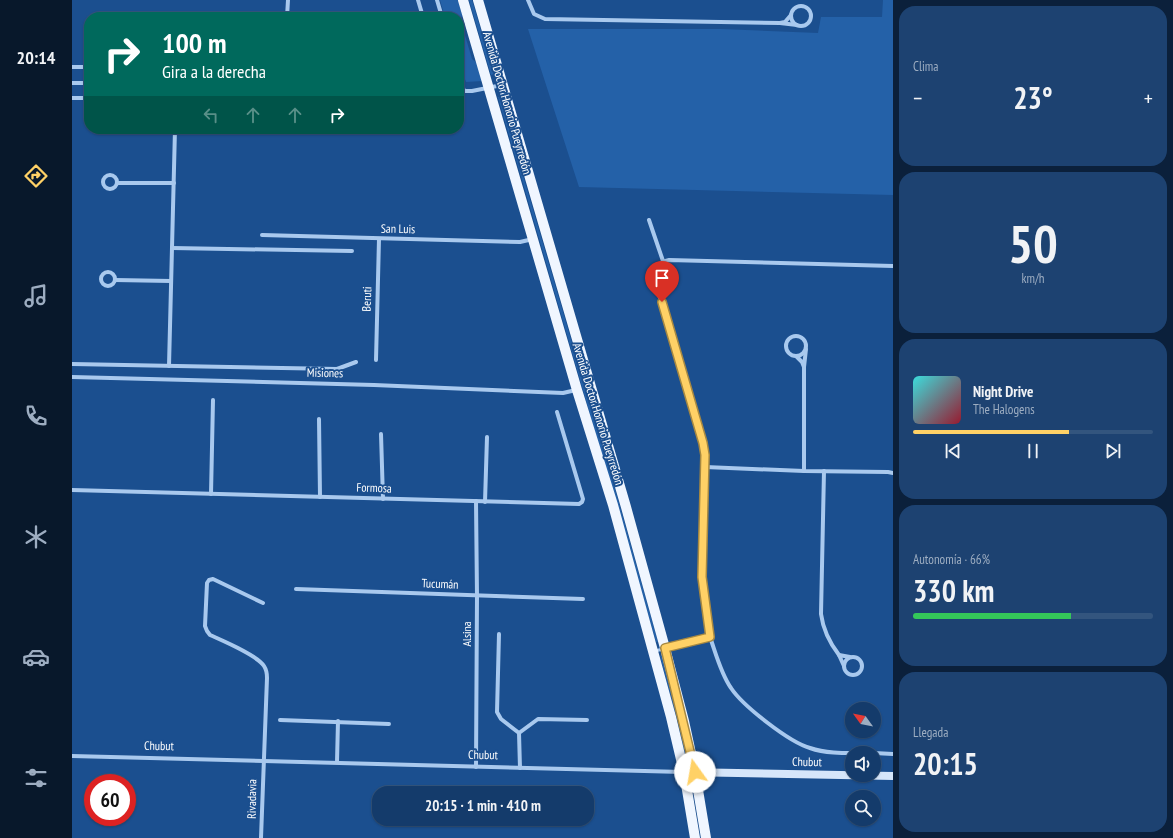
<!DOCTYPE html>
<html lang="es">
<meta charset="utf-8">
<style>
:root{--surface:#143b6b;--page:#1d4271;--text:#f1f3f6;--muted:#9dadc1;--line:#33557e;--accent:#ffd166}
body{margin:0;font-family:"PT Sans Narrow",sans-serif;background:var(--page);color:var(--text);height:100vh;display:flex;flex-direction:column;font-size:15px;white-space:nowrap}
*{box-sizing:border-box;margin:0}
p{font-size:13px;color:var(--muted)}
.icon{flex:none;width:22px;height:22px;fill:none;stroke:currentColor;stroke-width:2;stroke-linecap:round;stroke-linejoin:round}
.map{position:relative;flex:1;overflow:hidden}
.sheet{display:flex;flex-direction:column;gap:6px;padding:6px;background:#0b203b;width:280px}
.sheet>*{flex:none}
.top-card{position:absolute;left:12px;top:12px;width:380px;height:122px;border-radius:16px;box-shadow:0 1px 3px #0004,0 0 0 1px var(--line);background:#00695c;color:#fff;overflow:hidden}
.needle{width:26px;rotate:303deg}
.buttons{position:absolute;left:773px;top:702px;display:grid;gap:8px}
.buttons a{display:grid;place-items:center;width:36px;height:36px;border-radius:50%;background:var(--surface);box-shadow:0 1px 3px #0004,0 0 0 1px var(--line);font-size:20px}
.speed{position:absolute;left:12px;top:774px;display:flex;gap:8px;font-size:20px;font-weight:700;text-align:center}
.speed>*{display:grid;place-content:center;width:52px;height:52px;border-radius:50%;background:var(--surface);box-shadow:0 1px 3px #0004,0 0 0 1px var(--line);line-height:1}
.speed .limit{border:6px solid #d22;background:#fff;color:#111}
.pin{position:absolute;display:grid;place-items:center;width:34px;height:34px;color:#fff;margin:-41px -17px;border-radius:50% 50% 50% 0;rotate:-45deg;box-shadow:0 0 4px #0007}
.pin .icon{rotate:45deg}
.me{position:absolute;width:44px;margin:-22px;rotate:347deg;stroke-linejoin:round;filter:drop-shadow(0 0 3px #0008)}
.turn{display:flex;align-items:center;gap:14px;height:84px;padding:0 12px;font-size:18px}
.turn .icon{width:52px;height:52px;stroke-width:2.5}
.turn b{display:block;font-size:28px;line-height:34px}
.lanes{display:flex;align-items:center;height:38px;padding:0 12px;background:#0003;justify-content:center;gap:20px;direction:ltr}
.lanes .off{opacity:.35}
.big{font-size:30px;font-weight:800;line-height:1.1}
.sheet .widget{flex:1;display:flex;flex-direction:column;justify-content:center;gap:6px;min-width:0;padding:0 14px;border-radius:16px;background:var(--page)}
.sheet .dial{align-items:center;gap:0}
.dial b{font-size:52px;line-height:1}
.song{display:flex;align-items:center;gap:12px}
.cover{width:48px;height:48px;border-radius:6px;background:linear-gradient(135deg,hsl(180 70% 55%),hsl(350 70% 35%))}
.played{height:4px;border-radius:2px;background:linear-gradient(90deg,var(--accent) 65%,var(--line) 65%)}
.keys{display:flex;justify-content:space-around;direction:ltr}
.heat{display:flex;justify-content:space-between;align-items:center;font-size:22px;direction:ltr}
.charge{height:6px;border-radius:3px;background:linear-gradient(90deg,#34c759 66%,var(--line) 0)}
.trip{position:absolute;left:300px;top:786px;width:222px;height:40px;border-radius:16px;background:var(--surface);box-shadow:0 1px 3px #0004,0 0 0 1px var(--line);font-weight:800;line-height:40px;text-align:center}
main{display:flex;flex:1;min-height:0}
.menu{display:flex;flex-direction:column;width:72px;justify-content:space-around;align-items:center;background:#08182b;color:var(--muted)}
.menu .icon{width:28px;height:28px}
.menu .on{color:var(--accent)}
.menu b{font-size:18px;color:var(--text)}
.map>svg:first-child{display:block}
</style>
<main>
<nav class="menu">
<b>20:14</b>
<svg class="icon on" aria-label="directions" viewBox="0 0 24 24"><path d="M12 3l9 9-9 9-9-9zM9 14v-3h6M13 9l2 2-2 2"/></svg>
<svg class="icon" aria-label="music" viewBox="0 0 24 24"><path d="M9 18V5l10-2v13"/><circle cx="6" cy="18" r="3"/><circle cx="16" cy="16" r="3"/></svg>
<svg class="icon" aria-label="phone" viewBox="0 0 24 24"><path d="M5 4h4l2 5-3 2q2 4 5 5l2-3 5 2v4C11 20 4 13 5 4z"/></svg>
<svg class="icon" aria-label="climate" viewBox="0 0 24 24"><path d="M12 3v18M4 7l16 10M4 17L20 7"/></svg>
<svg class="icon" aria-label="car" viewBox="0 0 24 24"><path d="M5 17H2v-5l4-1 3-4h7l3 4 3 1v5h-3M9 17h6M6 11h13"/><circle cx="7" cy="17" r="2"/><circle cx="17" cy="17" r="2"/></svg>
<svg class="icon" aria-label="filters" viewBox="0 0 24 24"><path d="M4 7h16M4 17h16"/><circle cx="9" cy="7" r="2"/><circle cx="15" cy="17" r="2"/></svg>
</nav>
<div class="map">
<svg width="821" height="838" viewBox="0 0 821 838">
<rect width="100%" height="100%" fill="#1b4f8f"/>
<!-- green -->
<g fill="#2461a8">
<path d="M368 0H386L390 14 389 22 400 59 405 63 410 81 394 82 387 63V17H373Z"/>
<path d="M397 0H400L422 74 419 75Z"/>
<path d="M811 0H821V195L507 187 456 29H649L746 33 749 17H810Z"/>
<path d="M426 97H428L547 503 586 642H584Z"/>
<path d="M590 655 608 721 616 762H614L606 723 588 656Z"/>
</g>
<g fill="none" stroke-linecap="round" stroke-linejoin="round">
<!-- lane -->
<path stroke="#a9c9ee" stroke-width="3" d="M583 651 626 640"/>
<!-- street -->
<g stroke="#a9c9ee" stroke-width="4">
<path d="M346 0 351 17"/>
<path d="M365 0 370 17"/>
<path d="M456 0 462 14 473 19 708 23"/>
<circle cx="729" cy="16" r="10"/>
<path d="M719 15 713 22 708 23 725 25"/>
<path d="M215 17 216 0"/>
<path d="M0 67H17"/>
<path d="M387 74 392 91"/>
<path d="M0 83H17"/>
<path d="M387 91H400L430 85"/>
<path d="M0 98H17"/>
<circle cx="38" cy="182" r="7"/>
<path d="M45 183H102"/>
<path d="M577 220 591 261"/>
<path d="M190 235 448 242 461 239"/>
<path d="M100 248 280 251"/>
<circle cx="36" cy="279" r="7"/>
<path d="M43 280 99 281"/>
<circle cx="724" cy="346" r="10"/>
<path d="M724 356 730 362 732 367 734 349"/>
<path d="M304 360 307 239"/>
<path d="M0 364 265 369 284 362"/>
<path d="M97 366 103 129"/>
<path d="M0 377 302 385 491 393 504 390"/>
<path d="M247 419 248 497"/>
<path d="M309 434 311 499"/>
<path d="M633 467 732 471 816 472 821 473"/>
<path d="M732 471V367"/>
<path d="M752 471 749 614C751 629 757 642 767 655"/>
<path d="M0 490 507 504 510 502 511 499 485 412"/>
<path d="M139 494 141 400"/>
<path d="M404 501 405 596 404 767"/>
<path d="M413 502 415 437"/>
<path d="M224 589 511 599"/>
<path d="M427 634 425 712 429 719 447 733 448 768"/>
<path d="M638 637C644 654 649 674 659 688 671 706 717 742 738 748 755 754 775 753 793 753"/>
<path d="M626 640 638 637 630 577 633 455 631 443 585 288C582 275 581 263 597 260L821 266"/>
<circle cx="781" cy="666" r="9"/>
<path d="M772 666 767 655 778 657"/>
<path d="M208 720 317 724"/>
<path d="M447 733 466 719 515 720"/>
<path d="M802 753 821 754"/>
<path d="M0 756C204 761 408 766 611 772"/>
<path d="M265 762 266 721"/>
<path d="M189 838 195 678C195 674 194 669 192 666 185 655 151 641 138 635L135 631 133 626 135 583 137 580 141 579 191 603"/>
</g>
<!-- secondary -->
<path stroke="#d6e6fa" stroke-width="8" d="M612 772 821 776"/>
<!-- primary -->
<g stroke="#f0f6ff" stroke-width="10">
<path d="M391 0 505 390 541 505 599 717 612 772 623 838"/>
<path d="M406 0 554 507 593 648 612 721 623 772 634 838"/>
</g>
</g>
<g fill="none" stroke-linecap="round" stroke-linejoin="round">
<defs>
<path id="route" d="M590 302 631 443 633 455 630 577 638 637 593 648 623 772"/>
</defs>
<!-- route casing -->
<use href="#route" stroke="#a68842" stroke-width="10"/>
<!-- route -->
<use href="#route" stroke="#ffd166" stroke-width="7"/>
</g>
<g text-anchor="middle" stroke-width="4" stroke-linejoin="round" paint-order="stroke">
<!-- street labels -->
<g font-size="12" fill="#fff" stroke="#1b4f8f">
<text transform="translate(435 103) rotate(74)" y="4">Avenida Doctor Honorio Pueyrredón</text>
<text transform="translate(326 229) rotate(1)" y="4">San Luis</text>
<text transform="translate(295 299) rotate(-88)" y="4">Beruti</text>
<text transform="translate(253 373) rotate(1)" y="4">Misiones</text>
<text transform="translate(526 414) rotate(73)" y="4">Avenida Doctor Honorio Pueyrredón</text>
<text transform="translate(302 488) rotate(2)" y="4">Formosa</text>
<text transform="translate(368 584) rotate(2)" y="4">Tucumán</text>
<text transform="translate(395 634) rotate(-90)" y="4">Alsina</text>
<text transform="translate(87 746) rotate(1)" y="4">Chubut</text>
<text transform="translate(411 755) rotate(1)" y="4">Chubut</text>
<text transform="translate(735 762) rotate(1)" y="4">Chubut</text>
<text transform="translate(180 799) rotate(-89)" y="4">Rivadavia</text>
</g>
</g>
</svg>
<div class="buttons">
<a><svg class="needle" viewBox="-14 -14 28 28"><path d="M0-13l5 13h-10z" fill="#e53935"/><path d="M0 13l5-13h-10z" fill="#9dadc1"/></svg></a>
<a><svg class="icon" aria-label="sound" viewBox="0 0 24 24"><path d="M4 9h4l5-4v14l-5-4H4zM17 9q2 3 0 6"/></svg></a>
<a><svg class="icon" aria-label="search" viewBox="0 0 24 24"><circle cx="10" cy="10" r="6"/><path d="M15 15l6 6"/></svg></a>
</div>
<div class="speed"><div class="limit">60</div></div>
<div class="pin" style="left:590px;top:302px;background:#d93025"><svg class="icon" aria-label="arrive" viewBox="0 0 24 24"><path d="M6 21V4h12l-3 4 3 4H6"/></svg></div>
<svg class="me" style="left:623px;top:772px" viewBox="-20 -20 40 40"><circle r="19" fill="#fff"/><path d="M0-13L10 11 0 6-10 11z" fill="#ffd166"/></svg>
<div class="trip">20:15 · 1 min · 410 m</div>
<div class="top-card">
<div class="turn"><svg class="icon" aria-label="right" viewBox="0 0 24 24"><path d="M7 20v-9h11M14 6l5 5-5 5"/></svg><div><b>100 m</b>Gira a la derecha</div></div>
<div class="lanes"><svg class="icon off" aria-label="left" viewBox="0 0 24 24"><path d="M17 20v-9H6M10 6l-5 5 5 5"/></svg><svg class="icon off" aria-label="ahead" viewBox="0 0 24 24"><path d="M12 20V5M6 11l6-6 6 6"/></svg><svg class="icon off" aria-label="ahead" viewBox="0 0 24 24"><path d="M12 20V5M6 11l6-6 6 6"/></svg><svg class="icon" aria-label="right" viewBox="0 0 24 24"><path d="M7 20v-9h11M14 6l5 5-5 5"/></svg></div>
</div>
</div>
<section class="sheet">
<div class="widget"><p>Clima</p>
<div class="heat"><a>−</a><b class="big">23°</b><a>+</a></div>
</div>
<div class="widget dial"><b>50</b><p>km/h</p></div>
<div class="widget">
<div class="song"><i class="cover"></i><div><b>Night Drive</b><p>The Halogens</p></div></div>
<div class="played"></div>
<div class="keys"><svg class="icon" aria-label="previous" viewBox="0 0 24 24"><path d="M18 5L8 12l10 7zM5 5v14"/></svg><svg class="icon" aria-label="pause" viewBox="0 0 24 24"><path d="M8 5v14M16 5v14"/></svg><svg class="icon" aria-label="next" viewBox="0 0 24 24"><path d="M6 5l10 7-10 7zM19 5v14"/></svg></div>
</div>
<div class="widget"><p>Autonomía · 66%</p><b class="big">330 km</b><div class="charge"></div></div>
<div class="widget"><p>Llegada</p><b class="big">20:15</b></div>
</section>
</main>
